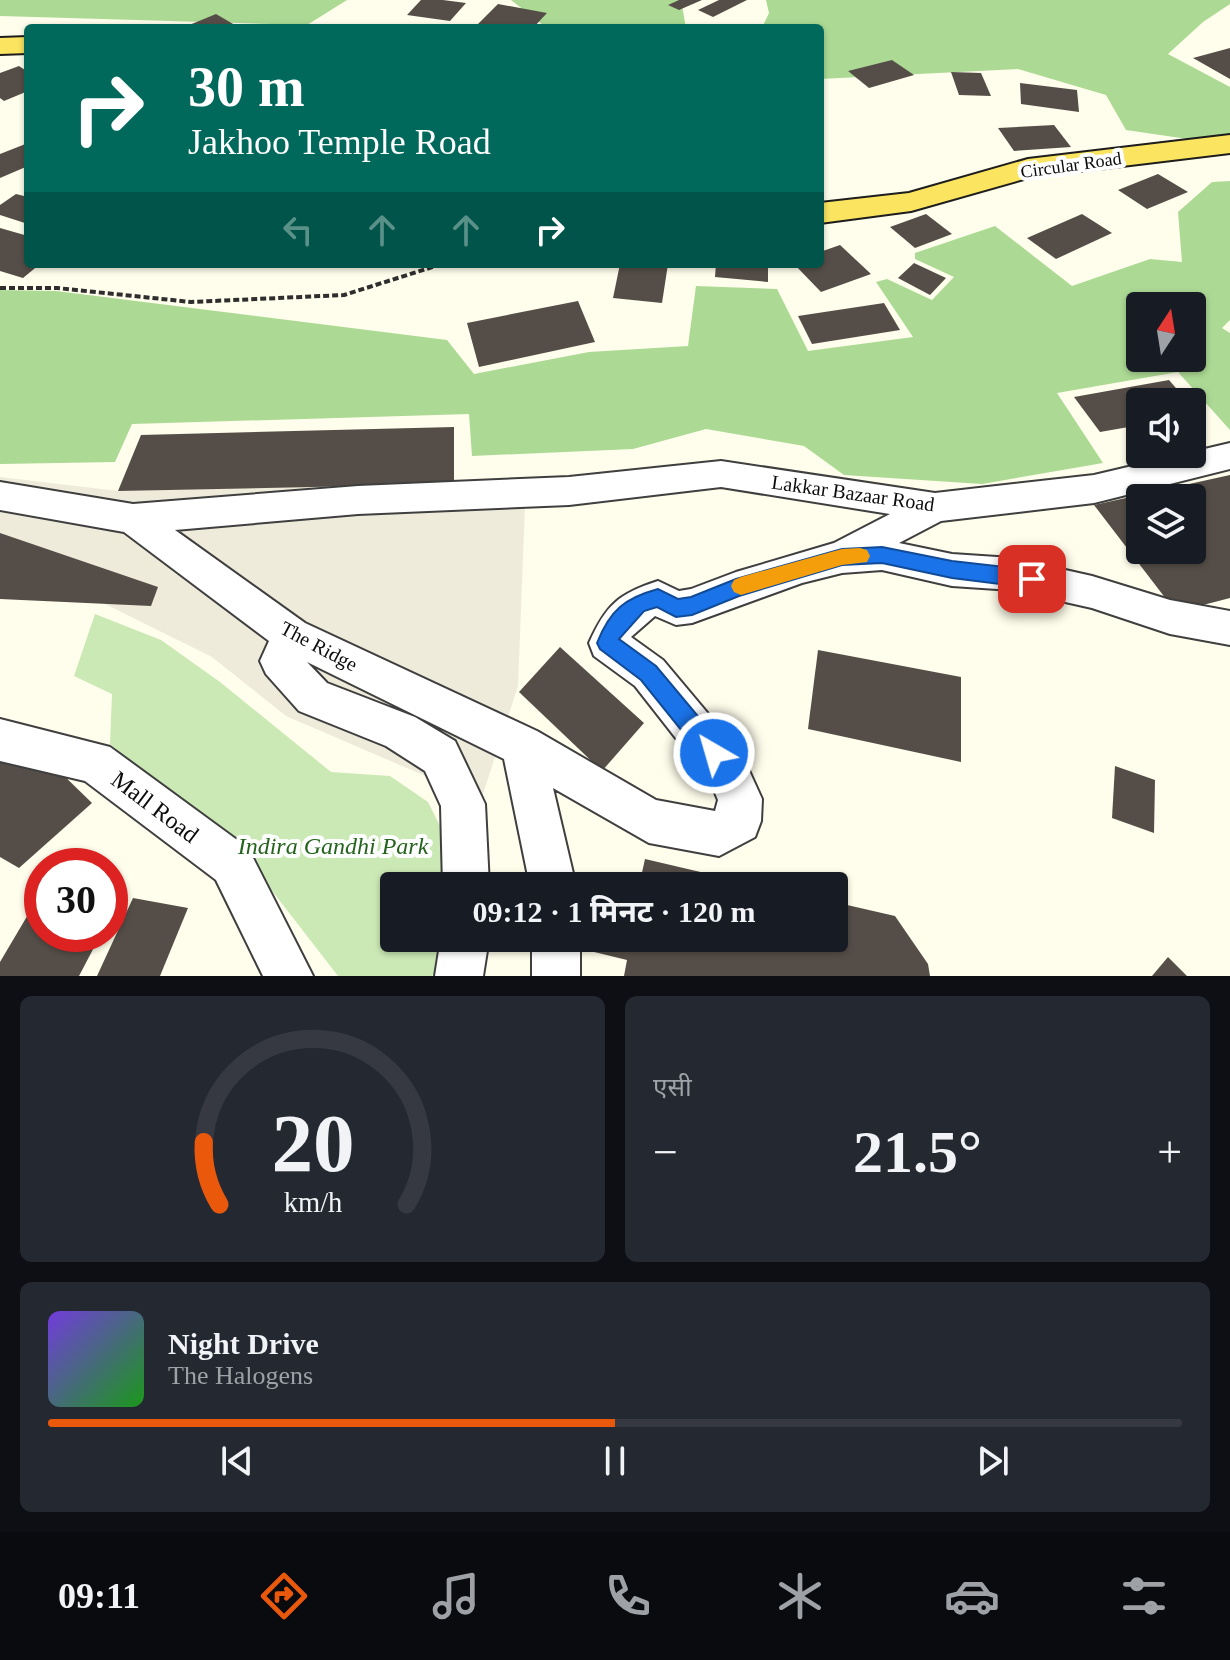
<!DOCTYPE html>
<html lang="hi">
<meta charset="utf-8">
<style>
:root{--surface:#171b24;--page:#242831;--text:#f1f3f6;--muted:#9ea1a6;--line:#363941;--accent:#ea580c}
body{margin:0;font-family:"Times New Roman","Noto Sans Devanagari",serif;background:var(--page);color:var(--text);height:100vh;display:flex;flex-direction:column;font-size:30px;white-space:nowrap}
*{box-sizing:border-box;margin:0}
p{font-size:26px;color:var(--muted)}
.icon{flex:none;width:44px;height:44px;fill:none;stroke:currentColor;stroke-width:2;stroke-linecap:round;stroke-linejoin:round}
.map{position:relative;height:976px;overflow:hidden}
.drawer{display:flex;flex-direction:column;gap:20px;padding:20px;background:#0d0f14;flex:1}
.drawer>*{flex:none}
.guide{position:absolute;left:24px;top:24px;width:800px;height:244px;border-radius:8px;box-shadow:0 2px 6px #0004;background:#00695c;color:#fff;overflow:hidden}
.needle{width:52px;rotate:12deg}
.buttons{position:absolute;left:1126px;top:292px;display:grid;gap:16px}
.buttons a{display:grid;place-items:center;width:80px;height:80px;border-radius:8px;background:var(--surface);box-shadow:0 2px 6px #0004;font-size:40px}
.speed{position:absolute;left:24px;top:848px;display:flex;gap:16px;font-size:40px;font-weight:700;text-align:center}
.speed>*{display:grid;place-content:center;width:104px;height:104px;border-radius:50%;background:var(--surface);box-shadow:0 2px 6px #0004;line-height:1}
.speed .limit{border:12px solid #d22;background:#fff;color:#111}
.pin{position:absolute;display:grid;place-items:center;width:68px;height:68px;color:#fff;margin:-34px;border-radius:16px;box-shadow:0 4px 12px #0006}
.me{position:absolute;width:88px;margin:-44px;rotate:322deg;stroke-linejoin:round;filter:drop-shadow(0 0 6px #0008)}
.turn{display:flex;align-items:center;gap:28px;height:168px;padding:0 32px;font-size:36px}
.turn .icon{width:104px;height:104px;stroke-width:2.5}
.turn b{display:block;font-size:56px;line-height:68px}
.lanes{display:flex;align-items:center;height:76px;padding:0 32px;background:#0003;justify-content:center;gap:40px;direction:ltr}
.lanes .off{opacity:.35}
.big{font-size:60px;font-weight:700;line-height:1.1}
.drawer .card{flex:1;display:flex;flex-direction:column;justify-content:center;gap:12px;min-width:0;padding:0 28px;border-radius:12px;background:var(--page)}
.drawer .dial{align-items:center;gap:0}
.dial svg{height:208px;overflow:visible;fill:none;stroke:var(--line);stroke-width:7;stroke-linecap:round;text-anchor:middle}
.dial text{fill:var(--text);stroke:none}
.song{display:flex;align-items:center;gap:24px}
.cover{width:96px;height:96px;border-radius:12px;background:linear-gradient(135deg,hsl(260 70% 55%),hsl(120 70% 35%))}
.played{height:8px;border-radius:4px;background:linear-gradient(90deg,var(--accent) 50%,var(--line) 50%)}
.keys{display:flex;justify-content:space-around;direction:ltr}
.heat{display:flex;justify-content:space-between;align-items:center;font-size:44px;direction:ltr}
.drawer .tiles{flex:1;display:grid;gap:20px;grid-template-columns:1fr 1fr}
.card:last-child{grid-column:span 2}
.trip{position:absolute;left:380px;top:872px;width:468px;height:80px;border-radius:8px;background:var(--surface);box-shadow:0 2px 6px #0004;font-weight:700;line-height:80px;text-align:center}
.menu{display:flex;height:128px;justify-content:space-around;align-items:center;background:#090b0e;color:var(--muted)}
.menu .icon{width:56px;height:56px}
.menu .selected{color:var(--accent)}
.menu b{font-size:36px;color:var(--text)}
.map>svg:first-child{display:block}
</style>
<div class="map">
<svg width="1230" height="976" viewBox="0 0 1230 976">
<rect width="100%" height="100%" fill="#fffdeb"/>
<!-- green -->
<path fill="#cbe9b5" d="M95 614 161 640 220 682 331 772 390 776 428 802 454 854 453 886H394V938H451L450 951 432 976H338L242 852 110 744 112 694 74 676Z"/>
<!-- forest -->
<g fill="#acda94" fill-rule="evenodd">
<path d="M0 0H347L307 25 0 16Z"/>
<path d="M511 0H681L686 28H547Z"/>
<path d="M766 0H1230V4L1203 22 1168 54 1230 87V139L1208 142 1126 130 1106 95 1018 69 820 79V28H762L769 13Z"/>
<path d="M1230 181V320L1222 328 1230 333V430L1178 372 1057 393 1103 463 982 484 844 475 804 446 706 429 633 449 472 456 469 414 132 424 115 462 0 464V290L56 291 447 340 474 374 589 352 688 346 696 286 777 289 808 351 913 337 876 282 887 279 932 300 954 277 915 259V253L995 226 1072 286 1150 259 1182 262 1178 212 1212 182ZM1192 306V358H1140V306Z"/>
</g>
<!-- plaza -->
<path fill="#eeebdb" d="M0 477 118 491 526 480 518 686 481 800 286 716 212 657 101 602 0 561Z"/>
<!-- building -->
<g fill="#554e48" fill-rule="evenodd">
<path d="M421 0H443L466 3 450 21 407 15Z"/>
<path d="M679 0H702L679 10 668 5Z"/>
<path d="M719 0H747L713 17 698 10Z"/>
<path d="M498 4 547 13 533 28 475 27Z"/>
<path d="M216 14 240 28H182Z"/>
<path d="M1230 48V79L1193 58Z"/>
<path d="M892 60 914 75 869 88 848 71Z"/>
<path d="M19 66 28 72V91L4 101 0 98V73Z"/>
<path d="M951 72 981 73 991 96 959 95Z"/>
<path d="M1020 83 1077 90 1079 112 1021 104Z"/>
<path d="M1054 125 1071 147 1014 151 998 128Z"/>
<path d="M28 143V166L0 178V154Z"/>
<path d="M1158 174 1188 192 1147 209 1118 190Z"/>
<path d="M16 194 28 197V224L0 215V205Z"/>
<path d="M926 214 952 234 915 248 890 227Z"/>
<path d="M1082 214 1112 233 1056 259 1027 238Z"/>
<path d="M0 228 28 236V264H40L23 278 0 271Z"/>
<path d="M840 245 871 274 821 292 794 264H820V252Z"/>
<path d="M914 263 946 278 930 295 898 278Z"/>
<path d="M620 264H668L662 303 613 298Z"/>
<path d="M716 264H768V282L715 277Z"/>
<path d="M578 301 595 342 479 367 467 323Z"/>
<path d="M884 303 900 330 812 344 798 316Z"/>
<path d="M1169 380 1188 402H1140V425L1100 432 1074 397Z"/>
<path d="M454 427V484L118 491 141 435Z"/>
<path d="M1230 475V598L1176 612 1094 505ZM1140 498H1192V550H1140Z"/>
<path d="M0 533 158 587 151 606 0 599Z"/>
<path d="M560 647 644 723 602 771 519 692Z"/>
<path d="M818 650 961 677V762L808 729Z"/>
<path d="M0 752 55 767 92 803 19 868 0 857Z"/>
<path d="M1115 766 1155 780 1154 833 1112 818Z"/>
<path d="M645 859 756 885V886H639Z"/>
<path d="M42 891V934H101L79 976H0V962Z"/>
<path d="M133 898 188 908 160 976H97Z"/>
<path d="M834 902 895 916 928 964 930 976H624L627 960 586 950 589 938H834Z"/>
<path d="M1168 957 1187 976H1152Z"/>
</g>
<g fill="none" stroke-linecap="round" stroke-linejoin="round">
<defs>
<g id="minor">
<path d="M1230 443V469L1094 503 941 521 899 543 952 554 1012 558 1092 576 1170 600 1230 611V645L1170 634 1092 608 1012 590 952 586 882 570 842 573 802 583 692 623 676 625 655 616 631 637 663 660 741 753 762 799 761 821 755 837 719 856 649 843 553 788 576 886H530L504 759 307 662 327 683 415 717 455 741 485 804 489 886H443L441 806 425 771 386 746 299 711 266 674 260 661 269 641 124 532 0 510V482L133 504 358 486 569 477 721 461 935 493 1094 475ZM721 487 890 514 834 543 736 572 691 589 679 591 658 581C618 594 606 605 589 643L594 656 635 686 711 783 718 800 715 811 656 800 537 731 305 623 175 530 358 514 569 505Z"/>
<path d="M0 719 110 747 248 848 313 976H263L216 880 85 781 0 761Z"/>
<path d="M441 938H489L483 976H435Z"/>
<rect x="532" y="938" width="48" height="38"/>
</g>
<g id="major">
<path d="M28 37V53L0 54V38Z"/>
<path d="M1230 135V153L1031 177 911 211 820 223V203L909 193 1028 159Z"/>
</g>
</defs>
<!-- minor casing -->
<use href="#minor" stroke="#3f3f3f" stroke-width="4"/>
<!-- major casing -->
<use href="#major" stroke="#1d1d1d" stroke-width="4"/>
<!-- path -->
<path stroke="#2e2e2e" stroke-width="4" stroke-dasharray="6 3" stroke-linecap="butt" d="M0 288H57L191 302 344 295 442 264"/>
<!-- minor -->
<use href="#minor" fill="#fff" fill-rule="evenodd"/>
<!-- major -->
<use href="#major" fill="#fae460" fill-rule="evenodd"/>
</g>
<!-- route -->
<path fill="#1a73e8" stroke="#114b97" stroke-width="2" d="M882 547 952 561 1032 570 1039 573 1042 579 1039 585 1032 588 952 578 882 563 842 565 739 596 692 615 676 617 657 607 644 611 619 639 656 666 722 745 725 753 722 761 714 764 706 761 641 680 600 649 597 643C610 610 625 598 658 589L678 599 691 597 736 579 842 549Z"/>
<!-- slow -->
<path fill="#f59e0b" d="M860 548 867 550 870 556 867 562 842 565 741 595 734 592 731 586 734 580 741 577 842 549Z"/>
<g text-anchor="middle" stroke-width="8" stroke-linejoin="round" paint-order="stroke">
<!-- far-street labels -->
<g font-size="18" fill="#0c0c0c" stroke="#fff">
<text transform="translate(1071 165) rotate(-8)" y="6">Circular Road</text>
</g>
<!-- street labels -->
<g font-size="20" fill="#0c0c0c" stroke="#fff">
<text transform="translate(853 493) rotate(8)" y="7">Lakkar Bazaar Road</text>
<text transform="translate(319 646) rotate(28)" y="7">The Ridge</text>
</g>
<!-- near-street labels -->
<g font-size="24" fill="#0c0c0c" stroke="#fff">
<text transform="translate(155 807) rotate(37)" y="8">Mall Road</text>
</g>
<!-- near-park labels -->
<g font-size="24" font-style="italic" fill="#24641c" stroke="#fff">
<text x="333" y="854">Indira Gandhi Park</text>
</g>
</g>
</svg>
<div class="buttons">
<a><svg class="needle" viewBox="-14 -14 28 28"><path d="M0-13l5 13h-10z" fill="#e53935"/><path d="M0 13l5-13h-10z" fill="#9ea1a6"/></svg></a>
<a><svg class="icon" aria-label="sound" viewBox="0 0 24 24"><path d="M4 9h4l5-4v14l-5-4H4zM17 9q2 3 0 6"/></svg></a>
<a><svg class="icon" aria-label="layers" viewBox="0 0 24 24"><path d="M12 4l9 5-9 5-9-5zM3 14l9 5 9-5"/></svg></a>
</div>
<div class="speed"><div class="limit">30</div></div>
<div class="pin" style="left:1032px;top:579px;background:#d93025"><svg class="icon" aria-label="arrive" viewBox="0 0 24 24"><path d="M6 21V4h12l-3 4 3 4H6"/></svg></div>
<svg class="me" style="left:714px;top:753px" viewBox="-20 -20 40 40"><circle r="17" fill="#1a73e8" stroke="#fff" stroke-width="3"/><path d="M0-11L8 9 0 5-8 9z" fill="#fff"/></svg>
<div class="trip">09:12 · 1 मिनट · 120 m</div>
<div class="guide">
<div class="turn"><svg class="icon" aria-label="right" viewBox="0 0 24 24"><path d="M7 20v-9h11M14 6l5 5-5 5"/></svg><div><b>30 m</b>Jakhoo Temple Road</div></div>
<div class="lanes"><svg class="icon off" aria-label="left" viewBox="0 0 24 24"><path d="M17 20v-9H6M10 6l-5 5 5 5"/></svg><svg class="icon off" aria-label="ahead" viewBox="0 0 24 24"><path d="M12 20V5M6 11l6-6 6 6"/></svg><svg class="icon off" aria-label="ahead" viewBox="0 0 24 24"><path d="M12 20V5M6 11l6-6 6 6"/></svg><svg class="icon" aria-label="right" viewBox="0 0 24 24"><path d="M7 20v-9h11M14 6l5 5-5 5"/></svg></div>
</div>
</div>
<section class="drawer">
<div class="tiles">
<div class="card dial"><svg viewBox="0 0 100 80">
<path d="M14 69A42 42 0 1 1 86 69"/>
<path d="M14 69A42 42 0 0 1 8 45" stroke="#ea580c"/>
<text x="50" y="56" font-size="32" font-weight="700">20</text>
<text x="50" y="72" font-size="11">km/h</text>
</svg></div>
<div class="card"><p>एसी</p>
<div class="heat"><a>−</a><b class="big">21.5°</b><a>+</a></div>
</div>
<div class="card">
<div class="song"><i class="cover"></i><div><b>Night Drive</b><p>The Halogens</p></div></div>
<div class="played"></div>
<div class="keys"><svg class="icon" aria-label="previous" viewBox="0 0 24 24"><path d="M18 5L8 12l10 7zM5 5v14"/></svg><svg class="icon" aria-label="pause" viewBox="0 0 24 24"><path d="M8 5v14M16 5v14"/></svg><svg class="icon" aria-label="next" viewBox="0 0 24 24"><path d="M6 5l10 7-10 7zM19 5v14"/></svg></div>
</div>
</div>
</section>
<nav class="menu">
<b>09:11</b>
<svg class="icon selected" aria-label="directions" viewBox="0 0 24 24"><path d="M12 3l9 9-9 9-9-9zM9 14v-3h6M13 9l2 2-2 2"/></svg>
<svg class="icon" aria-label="music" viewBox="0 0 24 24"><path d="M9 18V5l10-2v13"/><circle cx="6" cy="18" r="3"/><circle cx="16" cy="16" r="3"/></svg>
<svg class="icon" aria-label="phone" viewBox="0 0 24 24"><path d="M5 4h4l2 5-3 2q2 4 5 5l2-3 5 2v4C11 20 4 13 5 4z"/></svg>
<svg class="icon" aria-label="climate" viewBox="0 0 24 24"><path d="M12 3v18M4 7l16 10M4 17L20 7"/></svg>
<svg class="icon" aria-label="car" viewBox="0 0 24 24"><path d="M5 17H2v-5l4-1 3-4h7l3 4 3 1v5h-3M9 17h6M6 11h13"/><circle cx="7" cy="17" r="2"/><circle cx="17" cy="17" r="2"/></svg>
<svg class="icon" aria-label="filters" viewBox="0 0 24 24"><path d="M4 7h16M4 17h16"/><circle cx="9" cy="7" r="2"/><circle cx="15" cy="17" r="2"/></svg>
</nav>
